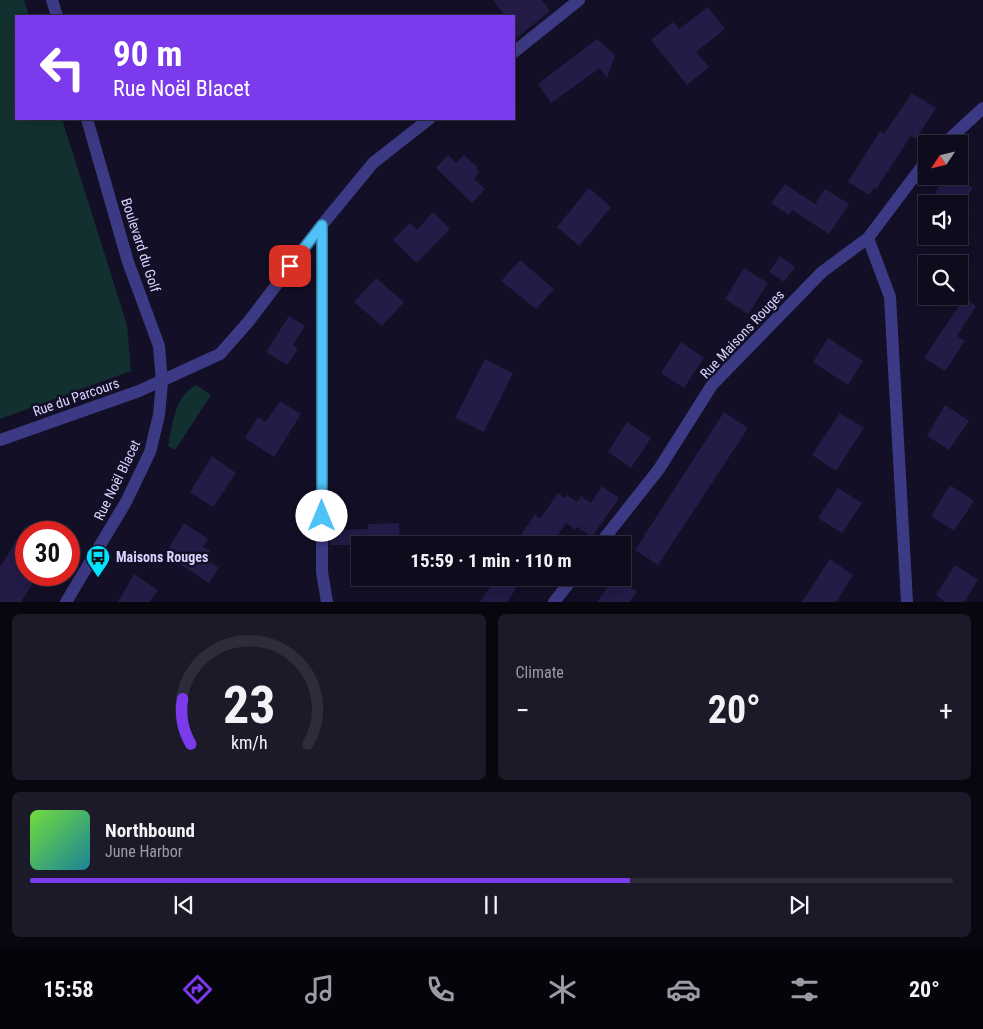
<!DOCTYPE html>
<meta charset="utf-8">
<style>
:root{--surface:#0e0b1c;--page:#1c1929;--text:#f1f3f6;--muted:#9b9ba3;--line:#2e2b3b;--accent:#7c3aed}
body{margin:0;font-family:"Roboto Condensed",sans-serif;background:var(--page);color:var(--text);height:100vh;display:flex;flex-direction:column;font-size:19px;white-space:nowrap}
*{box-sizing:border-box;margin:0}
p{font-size:16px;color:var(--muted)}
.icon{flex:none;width:28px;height:28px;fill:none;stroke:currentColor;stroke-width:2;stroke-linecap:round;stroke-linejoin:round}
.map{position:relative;height:602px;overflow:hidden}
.side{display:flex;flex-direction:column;gap:12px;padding:12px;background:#08060f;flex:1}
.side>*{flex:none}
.top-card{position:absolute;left:15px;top:15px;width:500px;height:105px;border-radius:0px;box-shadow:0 5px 20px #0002,0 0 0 1px var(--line);background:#7c3aed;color:#fff;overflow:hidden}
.needle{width:32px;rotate:235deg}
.buttons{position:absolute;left:918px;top:135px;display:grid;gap:10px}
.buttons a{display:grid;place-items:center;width:50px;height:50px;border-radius:0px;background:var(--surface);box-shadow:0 5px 20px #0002,0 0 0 1px var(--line);font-size:25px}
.speed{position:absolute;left:15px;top:521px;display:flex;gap:10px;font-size:25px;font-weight:700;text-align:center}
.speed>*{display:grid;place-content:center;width:65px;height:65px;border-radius:50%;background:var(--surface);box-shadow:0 5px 20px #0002,0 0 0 1px var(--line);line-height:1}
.speed .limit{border:8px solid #d22;background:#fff;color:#111}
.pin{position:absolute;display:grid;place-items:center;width:42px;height:42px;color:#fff;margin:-21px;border-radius:10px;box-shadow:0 2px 8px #0006}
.me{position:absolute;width:55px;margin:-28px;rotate:0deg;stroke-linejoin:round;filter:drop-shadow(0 0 4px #0008)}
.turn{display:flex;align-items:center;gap:18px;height:105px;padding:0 15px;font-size:22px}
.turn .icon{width:65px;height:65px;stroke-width:2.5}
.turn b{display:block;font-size:35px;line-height:42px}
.big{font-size:38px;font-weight:700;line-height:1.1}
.side .widget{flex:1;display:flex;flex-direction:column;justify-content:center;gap:8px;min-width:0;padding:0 18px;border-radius:8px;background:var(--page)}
.side .dial{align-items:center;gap:0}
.dial svg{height:130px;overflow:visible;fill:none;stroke:var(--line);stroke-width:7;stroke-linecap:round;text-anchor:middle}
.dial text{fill:var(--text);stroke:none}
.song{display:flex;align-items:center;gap:15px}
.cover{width:60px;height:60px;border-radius:8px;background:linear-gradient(135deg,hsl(100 70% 55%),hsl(190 70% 35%))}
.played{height:5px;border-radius:2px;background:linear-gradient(90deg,var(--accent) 65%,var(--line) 65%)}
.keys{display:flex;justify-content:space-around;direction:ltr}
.heat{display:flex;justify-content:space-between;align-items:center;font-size:28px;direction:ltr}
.side .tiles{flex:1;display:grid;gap:12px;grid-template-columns:1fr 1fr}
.widget:last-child{grid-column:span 2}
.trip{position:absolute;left:351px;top:536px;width:280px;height:50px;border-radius:0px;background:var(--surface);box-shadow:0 5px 20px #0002,0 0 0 1px var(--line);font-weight:700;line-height:50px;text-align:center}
.dock{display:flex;height:80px;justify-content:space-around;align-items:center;background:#06040b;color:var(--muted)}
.dock .icon{width:35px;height:35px}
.dock .selected{color:var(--accent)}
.dock b{font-size:22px;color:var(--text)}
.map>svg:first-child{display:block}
</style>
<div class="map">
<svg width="983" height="602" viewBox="0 0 983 602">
<rect width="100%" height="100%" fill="#130f26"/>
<!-- green -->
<g fill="#12302f">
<path d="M0 0H24L29 16H16V119H62L127 325 131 371 0 419Z"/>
<path d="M196 385 211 395 175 450 168 446C173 424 174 397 196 385Z"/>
</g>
<!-- building -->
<g fill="#241b47">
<path d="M493 0H542L550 11 514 40V16H505Z"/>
<path d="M708 7 725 29 696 52 709 67 687 85 651 40 673 22 679 29Z"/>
<path d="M597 39 615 55 607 78 600 68 551 103 538 84Z"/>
<path d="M912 93 936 108 916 139 911 136 876 189 874 187 869 195 848 182 880 131 884 134Z"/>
<path d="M448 155 456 163 464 155 478 168 476 169 479 173 474 179 485 189 472 203 436 168Z"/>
<path d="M946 176H954L973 188 962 204H928Z"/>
<path d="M785 184 815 204 825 189 849 204 829 234 792 210 789 215 771 203Z"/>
<path d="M589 188 611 207 579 246 557 227Z"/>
<path d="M433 212 450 229 417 263 393 240 410 223 417 230Z"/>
<path d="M780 256 795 267 784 282 769 272Z"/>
<path d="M520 260 554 289 536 309 501 281Z"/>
<path d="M744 268 768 283 748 314 725 299Z"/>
<path d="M376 278 404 302 382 326 354 302Z"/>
<path d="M964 298 976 306 957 336 965 341 945 371 924 358Z"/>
<path d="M289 316 305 326 293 345 298 349 287 365 266 352Z"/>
<path d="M828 338 863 361 848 385 813 362Z"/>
<path d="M681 342 704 358 684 388 661 373Z"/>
<path d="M485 359 513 373 484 432 455 418Z"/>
<path d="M280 401 301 414 274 457 245 438 258 417 266 422Z"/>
<path d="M945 405 969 421 949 450 927 436Z"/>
<path d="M724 412 748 428 658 565 635 550Z"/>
<path d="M840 413 864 428 836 471 812 455Z"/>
<path d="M627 422 651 438 631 468 608 452Z"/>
<path d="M212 456 236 473 213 507 190 492Z"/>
<path d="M950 485 974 501 954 531 931 516Z"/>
<path d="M602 486 619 498 592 537 577 527 575 530 566 523 551 545H514L535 514 540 519 558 493 565 498 567 495 577 502 581 496 591 503Z"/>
<path d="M838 488 862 503 842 533 818 518Z"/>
<path d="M184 523 208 539 203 547 210 551 205 559 219 568 209 583 165 554Z"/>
<path d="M399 523 400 545H330V530L368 529V524Z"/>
<path d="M26 525V575H38L21 602H0V567Z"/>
<path d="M830 559 853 575 836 602H802Z"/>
<path d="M955 565 978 580 964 602H945L936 595Z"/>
<path d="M134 574 158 590 150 602H118Z"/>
<path d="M496 578H508L519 584 507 602H480Z"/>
<path d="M614 578 637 591 630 602H597Z"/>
</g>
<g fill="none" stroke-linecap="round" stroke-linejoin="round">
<!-- minor -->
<g stroke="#3d3a85" stroke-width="12">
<path d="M514 52 579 0"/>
<path d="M944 144 983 108"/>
<path d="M322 225V572L327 602"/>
<path d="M868 238 890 297 907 602"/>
<path d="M0 440 139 391 220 354 249 321 322 225 373 163 429 119"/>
<path d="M599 545 659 469 712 385 822 272 868 238 926 161"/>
<path d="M554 602 573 578"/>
</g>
<!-- tertiary -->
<g stroke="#3d3a85" stroke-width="12">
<path d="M52 0 57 16"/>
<path d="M66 602 126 502 150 452 159 415 162 382 159 346 128 262 87 119"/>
</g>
</g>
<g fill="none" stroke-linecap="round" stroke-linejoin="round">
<defs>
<path id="route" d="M290 266 322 225V516"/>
</defs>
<!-- route casing -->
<use href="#route" stroke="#337fa1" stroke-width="12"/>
<!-- route -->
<use href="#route" stroke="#4fc3f7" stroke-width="9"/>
</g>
<!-- icons -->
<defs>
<symbol id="bus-pin" viewBox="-11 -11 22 30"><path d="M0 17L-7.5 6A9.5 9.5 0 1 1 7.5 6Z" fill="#00e5ff" stroke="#130f26"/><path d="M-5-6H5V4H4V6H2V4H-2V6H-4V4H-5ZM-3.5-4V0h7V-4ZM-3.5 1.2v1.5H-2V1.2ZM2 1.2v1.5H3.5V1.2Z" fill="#111"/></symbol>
</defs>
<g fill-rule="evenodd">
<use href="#bus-pin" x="84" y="543" width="28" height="38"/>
</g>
<g text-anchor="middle" stroke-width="5" stroke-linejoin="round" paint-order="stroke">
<!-- street labels -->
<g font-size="14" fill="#d9d4ff" stroke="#130f26">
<text transform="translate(141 245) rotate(72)" y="5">Boulevard du Golf</text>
<text transform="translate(742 334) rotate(-47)" y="5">Rue Maisons Rouges</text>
<text transform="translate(76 397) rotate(-19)" y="5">Rue du Parcours</text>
<text transform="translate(117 480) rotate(-64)" y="5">Rue Noël Blacet</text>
</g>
<!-- poi labels -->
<g font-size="14" font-weight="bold" fill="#d9d4ff" stroke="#130f26" text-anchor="start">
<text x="116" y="562">Maisons Rouges</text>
</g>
</g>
</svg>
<div class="buttons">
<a><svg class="needle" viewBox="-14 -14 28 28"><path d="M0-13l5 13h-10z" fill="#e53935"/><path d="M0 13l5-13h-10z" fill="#9b9ba3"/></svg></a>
<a><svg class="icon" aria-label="sound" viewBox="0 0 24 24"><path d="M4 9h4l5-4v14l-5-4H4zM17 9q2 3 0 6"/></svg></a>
<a><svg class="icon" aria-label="search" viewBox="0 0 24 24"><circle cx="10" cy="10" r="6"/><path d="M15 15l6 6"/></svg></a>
</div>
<div class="speed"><div class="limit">30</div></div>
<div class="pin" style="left:290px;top:266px;background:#d93025"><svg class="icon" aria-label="arrive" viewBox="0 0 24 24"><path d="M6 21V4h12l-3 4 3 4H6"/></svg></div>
<svg class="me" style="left:322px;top:516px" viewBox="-20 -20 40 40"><circle r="19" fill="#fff"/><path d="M0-13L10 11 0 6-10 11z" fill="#4fc3f7"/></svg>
<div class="trip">15:59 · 1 min · 110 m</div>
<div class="top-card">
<div class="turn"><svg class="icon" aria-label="left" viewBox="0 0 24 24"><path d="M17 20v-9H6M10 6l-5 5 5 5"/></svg><div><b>90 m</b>Rue Noël Blacet</div></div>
</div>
</div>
<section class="side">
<div class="tiles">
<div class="widget dial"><svg viewBox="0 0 100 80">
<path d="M14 69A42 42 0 1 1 86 69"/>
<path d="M14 69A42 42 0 0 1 9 41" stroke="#7c3aed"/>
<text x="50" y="56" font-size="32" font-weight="700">23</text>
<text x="50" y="72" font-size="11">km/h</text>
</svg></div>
<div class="widget"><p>Climate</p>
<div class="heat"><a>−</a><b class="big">20°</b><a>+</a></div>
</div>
<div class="widget">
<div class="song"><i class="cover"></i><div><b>Northbound</b><p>June Harbor</p></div></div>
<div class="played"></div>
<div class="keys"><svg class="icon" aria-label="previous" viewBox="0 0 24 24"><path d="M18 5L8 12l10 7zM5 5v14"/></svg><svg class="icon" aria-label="pause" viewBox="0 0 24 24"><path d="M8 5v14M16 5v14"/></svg><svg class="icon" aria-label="next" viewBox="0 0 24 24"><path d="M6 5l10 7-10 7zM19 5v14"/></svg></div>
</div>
</div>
</section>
<nav class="dock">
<b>15:58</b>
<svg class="icon selected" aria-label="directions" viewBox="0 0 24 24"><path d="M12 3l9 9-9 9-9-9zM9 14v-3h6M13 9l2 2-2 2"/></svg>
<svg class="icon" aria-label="music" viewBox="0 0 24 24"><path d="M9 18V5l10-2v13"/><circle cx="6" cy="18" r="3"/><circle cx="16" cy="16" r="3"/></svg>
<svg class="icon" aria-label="phone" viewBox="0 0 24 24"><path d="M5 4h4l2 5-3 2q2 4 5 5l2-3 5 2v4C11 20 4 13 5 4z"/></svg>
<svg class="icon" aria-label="climate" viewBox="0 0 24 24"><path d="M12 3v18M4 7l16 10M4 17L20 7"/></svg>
<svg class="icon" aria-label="car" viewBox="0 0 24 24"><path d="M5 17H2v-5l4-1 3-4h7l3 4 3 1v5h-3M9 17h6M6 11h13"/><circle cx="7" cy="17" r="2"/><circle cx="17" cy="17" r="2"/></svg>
<svg class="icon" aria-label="filters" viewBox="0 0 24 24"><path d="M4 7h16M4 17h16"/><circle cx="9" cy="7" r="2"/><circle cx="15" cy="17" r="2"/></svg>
<b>20°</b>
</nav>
